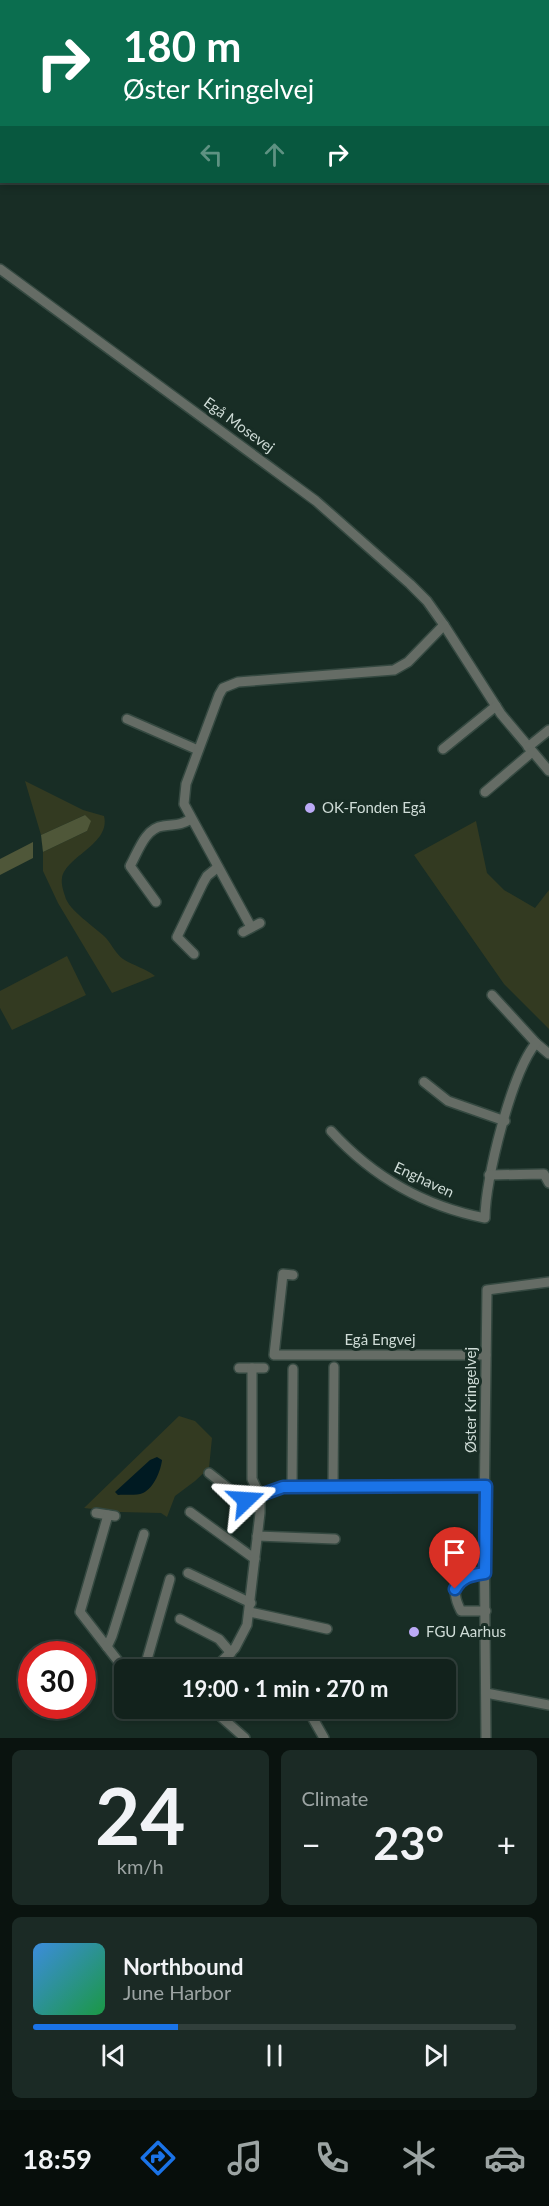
<!DOCTYPE html>
<meta charset="utf-8">
<style>
:root{--surface:#12221c;--page:#1b2a25;--text:#f1f3f6;--muted:#9ca4a3;--line:#313f3b;--accent:#1a73e8}
body{margin:0;font-family:Lato,sans-serif;background:var(--page);color:var(--text);height:100vh;display:flex;flex-direction:column;font-size:22px;white-space:nowrap}
*{box-sizing:border-box;margin:0}
p{font-size:20px;color:var(--muted)}
.icon{flex:none;width:33px;height:33px;fill:none;stroke:currentColor;stroke-width:2;stroke-linecap:round;stroke-linejoin:round}
.map{position:relative;height:1738px;overflow:hidden}
.drawer{display:flex;flex-direction:column;gap:12px;padding:12px;background:#0a130f;flex:1}
.drawer>*{flex:none}
.hud{position:absolute;left:0px;top:0px;width:549px;height:183px;box-shadow:0 3px 9px #0003,0 0 0 2px var(--line);background:#0b6e4f;color:#fff;overflow:hidden}
.speed{position:absolute;left:18px;top:1641px;display:flex;gap:12px;font-size:30px;font-weight:700;text-align:center}
.speed>*{display:grid;place-content:center;width:78px;height:78px;border-radius:50%;background:var(--surface);box-shadow:0 3px 9px #0003,0 0 0 2px var(--line);line-height:1}
.speed .limit{border:9px solid #d22;background:#fff;color:#111}
.pin{position:absolute;display:grid;place-items:center;width:51px;height:51px;color:#fff;margin:-62px -26px;border-radius:50% 50% 50% 0;rotate:-45deg;box-shadow:0 0 6px #0007}
.pin .icon{rotate:45deg}
.me{position:absolute;width:66px;margin:-33px;rotate:70deg;stroke-linejoin:round;filter:drop-shadow(0 0 4px #0008)}
.turn{display:flex;align-items:center;gap:21px;height:126px;padding:0 24px;font-size:27px}
.turn .icon{width:78px;height:78px;stroke-width:2.5}
.turn b{display:block;font-size:42px;line-height:51px}
.lanes{display:flex;align-items:center;height:57px;padding:0 24px;background:#0003;justify-content:center;gap:30px;direction:ltr}
.lanes .off{opacity:.35}
.big{font-size:45px;font-weight:700;line-height:1.1}
.drawer .widget{flex:1;display:flex;flex-direction:column;justify-content:center;gap:9px;min-width:0;padding:0 21px;border-radius:9px;background:var(--page)}
.drawer .dial{align-items:center;gap:0}
.dial b{font-size:78px;line-height:1}
.song{display:flex;align-items:center;gap:18px}
.cover{width:72px;height:72px;border-radius:9px;background:linear-gradient(135deg,hsl(210 70% 55%),hsl(140 70% 35%))}
.played{height:6px;border-radius:3px;background:linear-gradient(90deg,var(--accent) 30%,var(--line) 30%)}
.keys{display:flex;justify-content:space-around;direction:ltr}
.heat{display:flex;justify-content:space-between;align-items:center;font-size:33px;direction:ltr}
.drawer .tiles{flex:1;display:grid;gap:12px;grid-template-columns:1fr 1fr}
.widget:last-child{grid-column:span 2}
.trip{position:absolute;left:114px;top:1659px;width:342px;height:60px;border-radius:9px;background:var(--surface);box-shadow:0 3px 9px #0003,0 0 0 2px var(--line);font-weight:700;line-height:60px;text-align:center}
.tabs{display:flex;height:96px;justify-content:space-around;align-items:center;background:#070e0b;color:var(--muted)}
.tabs .icon{width:42px;height:42px}
.tabs .selected{color:var(--accent)}
.tabs b{font-size:27px;color:var(--text)}
.map>svg:first-child{display:block}
</style>
<div class="map">
<svg width="549" height="1738" viewBox="0 0 549 1738">
<rect width="100%" height="100%" fill="#182d25"/>
<!-- green -->
<g fill="#333a21">
<path d="M25 781 83 810 104 816C111 844 66 856 62 878 61 883 63 890 65 896 68 910 95 927 106 938 112 945 116 954 123 959 134 966 145 968 155 976L112 993 58 903 43 871V852L87 831 85 815 41 835Z"/>
<path d="M476 821 487 873 504 890 535 908 549 890V1029L504 984 414 855Z"/>
<path d="M67 956 86 995 12 1030 0 1008V991Z"/>
<path d="M179 1416 195 1421 212 1438 209 1468 195 1481 175 1496 167 1517 161 1513 120 1512 84 1508Z"/>
</g>
<!-- forest -->
<g fill="#4f5739">
<path d="M85 815 91 821 87 831 43 852 41 835Z"/>
<path d="M33 842V858L0 875V859Z"/>
</g>
<!-- water -->
<path fill="#001a22" d="M157 1457 162 1460C161 1470 154 1488 143 1493 136 1496 125 1494 118 1495L115 1492 150 1460Z"/>
<g fill="none" stroke-linecap="round" stroke-linejoin="round">
<defs>
<g id="minor">
<path d="M0 269 316 501 410 584 427 601 444 625 501 714 549 771"/>
<path d="M127 719 198 750"/>
<path d="M528 747 549 730"/>
<path d="M443 749 496 706"/>
<path d="M485 792 532 752"/>
<path d="M156 902 130 866C138 852 145 828 163 826 176 824 179 826 191 819"/>
<path d="M251 927 184 804 186 784 219 695 223 688 238 682 394 670 408 662 444 625"/>
<path d="M243 932 260 923"/>
<path d="M194 954 177 937 203 883 207 876 218 867"/>
<path d="M492 995 536 1043 549 1054"/>
<path d="M424 1082 448 1101 505 1121"/>
<path d="M331 1131C373 1177 423 1206 485 1218 485 1179 512 1072 536 1043"/>
<path d="M489 1175 544 1174 549 1183"/>
<path d="M293 1275 283 1274 274 1355H486"/>
<path d="M239 1368H264"/>
<path d="M209 1473 242 1499H250L260 1496 252 1479V1368"/>
<path d="M333 1486 334 1367"/>
<path d="M292 1487 293 1369"/>
<path d="M190 1512 255 1559"/>
<path d="M96 1513 115 1516"/>
<path d="M108 1515 80 1612 125 1670"/>
<path d="M257 1536 335 1539"/>
<path d="M188 1573 251 1603"/>
<path d="M485 1573C460 1577 447 1584 461 1611H486"/>
<path d="M250 1612 327 1629"/>
<path d="M180 1619 219 1639 231 1653"/>
<path d="M107 1647 112 1636 144 1534"/>
<path d="M144 1670 170 1579"/>
<path d="M213 1670 235 1648 247 1625 260 1513V1496L283 1487 485 1486"/>
<path d="M486 1693 549 1705"/>
<path d="M211 1708 245 1738"/>
<path d="M307 1708 324 1738"/>
<path d="M486 1738 484 1517 487 1290 549 1282"/>
</g>
</defs>
<!-- minor casing -->
<use href="#minor" stroke="#354941" stroke-width="12"/>
<!-- minor -->
<use href="#minor" stroke="#656c65" stroke-width="9"/>
</g>
<g fill="none" stroke-linecap="round" stroke-linejoin="round">
<defs>
<path id="route" d="M246 1500 283 1487 486 1486 485 1573C472 1575 462 1576 455 1589"/>
</defs>
<!-- route casing -->
<use href="#route" stroke="#114b97" stroke-width="15"/>
<!-- route -->
<use href="#route" stroke="#1a73e8" stroke-width="10"/>
</g>
<!-- markers -->
<g fill="#bbaaf6" stroke="#182d25" stroke-width="2">
<circle cx="310" cy="808" r="6"/>
<circle cx="414" cy="1632" r="6"/>
</g>
<g text-anchor="middle" stroke-width="6" stroke-linejoin="round" paint-order="stroke">
<!-- street labels -->
<g font-size="15" fill="#cfdcd7" stroke="#182d25">
<text transform="translate(239 425) rotate(36)" y="5">Egå Mosevej</text>
<text transform="translate(424 1180) rotate(25)" y="5">Enghaven</text>
<text x="380" y="1345">Egå Engvej</text>
<text transform="translate(471 1400) rotate(-90)" y="5">Øster Kringelvej</text>
</g>
<!-- poi labels -->
<g font-size="15" fill="#cfdcd7" stroke="#182d25" text-anchor="start">
<text x="322" y="813">OK-Fonden Egå</text>
<text x="426" y="1637">FGU Aarhus</text>
</g>
</g>
</svg>
<div class="speed"><div class="limit">30</div></div>
<div class="pin" style="left:455px;top:1589px;background:#d93025"><svg class="icon" aria-label="arrive" viewBox="0 0 24 24"><path d="M6 21V4h12l-3 4 3 4H6"/></svg></div>
<svg class="me" style="left:246px;top:1500px" viewBox="-20 -20 40 40"><path d="M0-17L14 15 0 8-14 15z" fill="#1a73e8" stroke="#fff" stroke-width="4"/></svg>
<div class="trip">19:00 · 1 min · 270 m</div>
<div class="hud">
<div class="turn"><svg class="icon" aria-label="right" viewBox="0 0 24 24"><path d="M7 20v-9h11M14 6l5 5-5 5"/></svg><div><b>180 m</b>Øster Kringelvej</div></div>
<div class="lanes"><svg class="icon off" aria-label="left" viewBox="0 0 24 24"><path d="M17 20v-9H6M10 6l-5 5 5 5"/></svg><svg class="icon off" aria-label="ahead" viewBox="0 0 24 24"><path d="M12 20V5M6 11l6-6 6 6"/></svg><svg class="icon" aria-label="right" viewBox="0 0 24 24"><path d="M7 20v-9h11M14 6l5 5-5 5"/></svg></div>
</div>
</div>
<section class="drawer">
<div class="tiles">
<div class="widget dial"><b>24</b><p>km/h</p></div>
<div class="widget"><p>Climate</p>
<div class="heat"><a>−</a><b class="big">23°</b><a>+</a></div>
</div>
<div class="widget">
<div class="song"><i class="cover"></i><div><b>Northbound</b><p>June Harbor</p></div></div>
<div class="played"></div>
<div class="keys"><svg class="icon" aria-label="previous" viewBox="0 0 24 24"><path d="M18 5L8 12l10 7zM5 5v14"/></svg><svg class="icon" aria-label="pause" viewBox="0 0 24 24"><path d="M8 5v14M16 5v14"/></svg><svg class="icon" aria-label="next" viewBox="0 0 24 24"><path d="M6 5l10 7-10 7zM19 5v14"/></svg></div>
</div>
</div>
</section>
<nav class="tabs">
<b>18:59</b>
<svg class="icon selected" aria-label="directions" viewBox="0 0 24 24"><path d="M12 3l9 9-9 9-9-9zM9 14v-3h6M13 9l2 2-2 2"/></svg>
<svg class="icon" aria-label="music" viewBox="0 0 24 24"><path d="M9 18V5l10-2v13"/><circle cx="6" cy="18" r="3"/><circle cx="16" cy="16" r="3"/></svg>
<svg class="icon" aria-label="phone" viewBox="0 0 24 24"><path d="M5 4h4l2 5-3 2q2 4 5 5l2-3 5 2v4C11 20 4 13 5 4z"/></svg>
<svg class="icon" aria-label="climate" viewBox="0 0 24 24"><path d="M12 3v18M4 7l16 10M4 17L20 7"/></svg>
<svg class="icon" aria-label="car" viewBox="0 0 24 24"><path d="M5 17H2v-5l4-1 3-4h7l3 4 3 1v5h-3M9 17h6M6 11h13"/><circle cx="7" cy="17" r="2"/><circle cx="17" cy="17" r="2"/></svg>
</nav>
